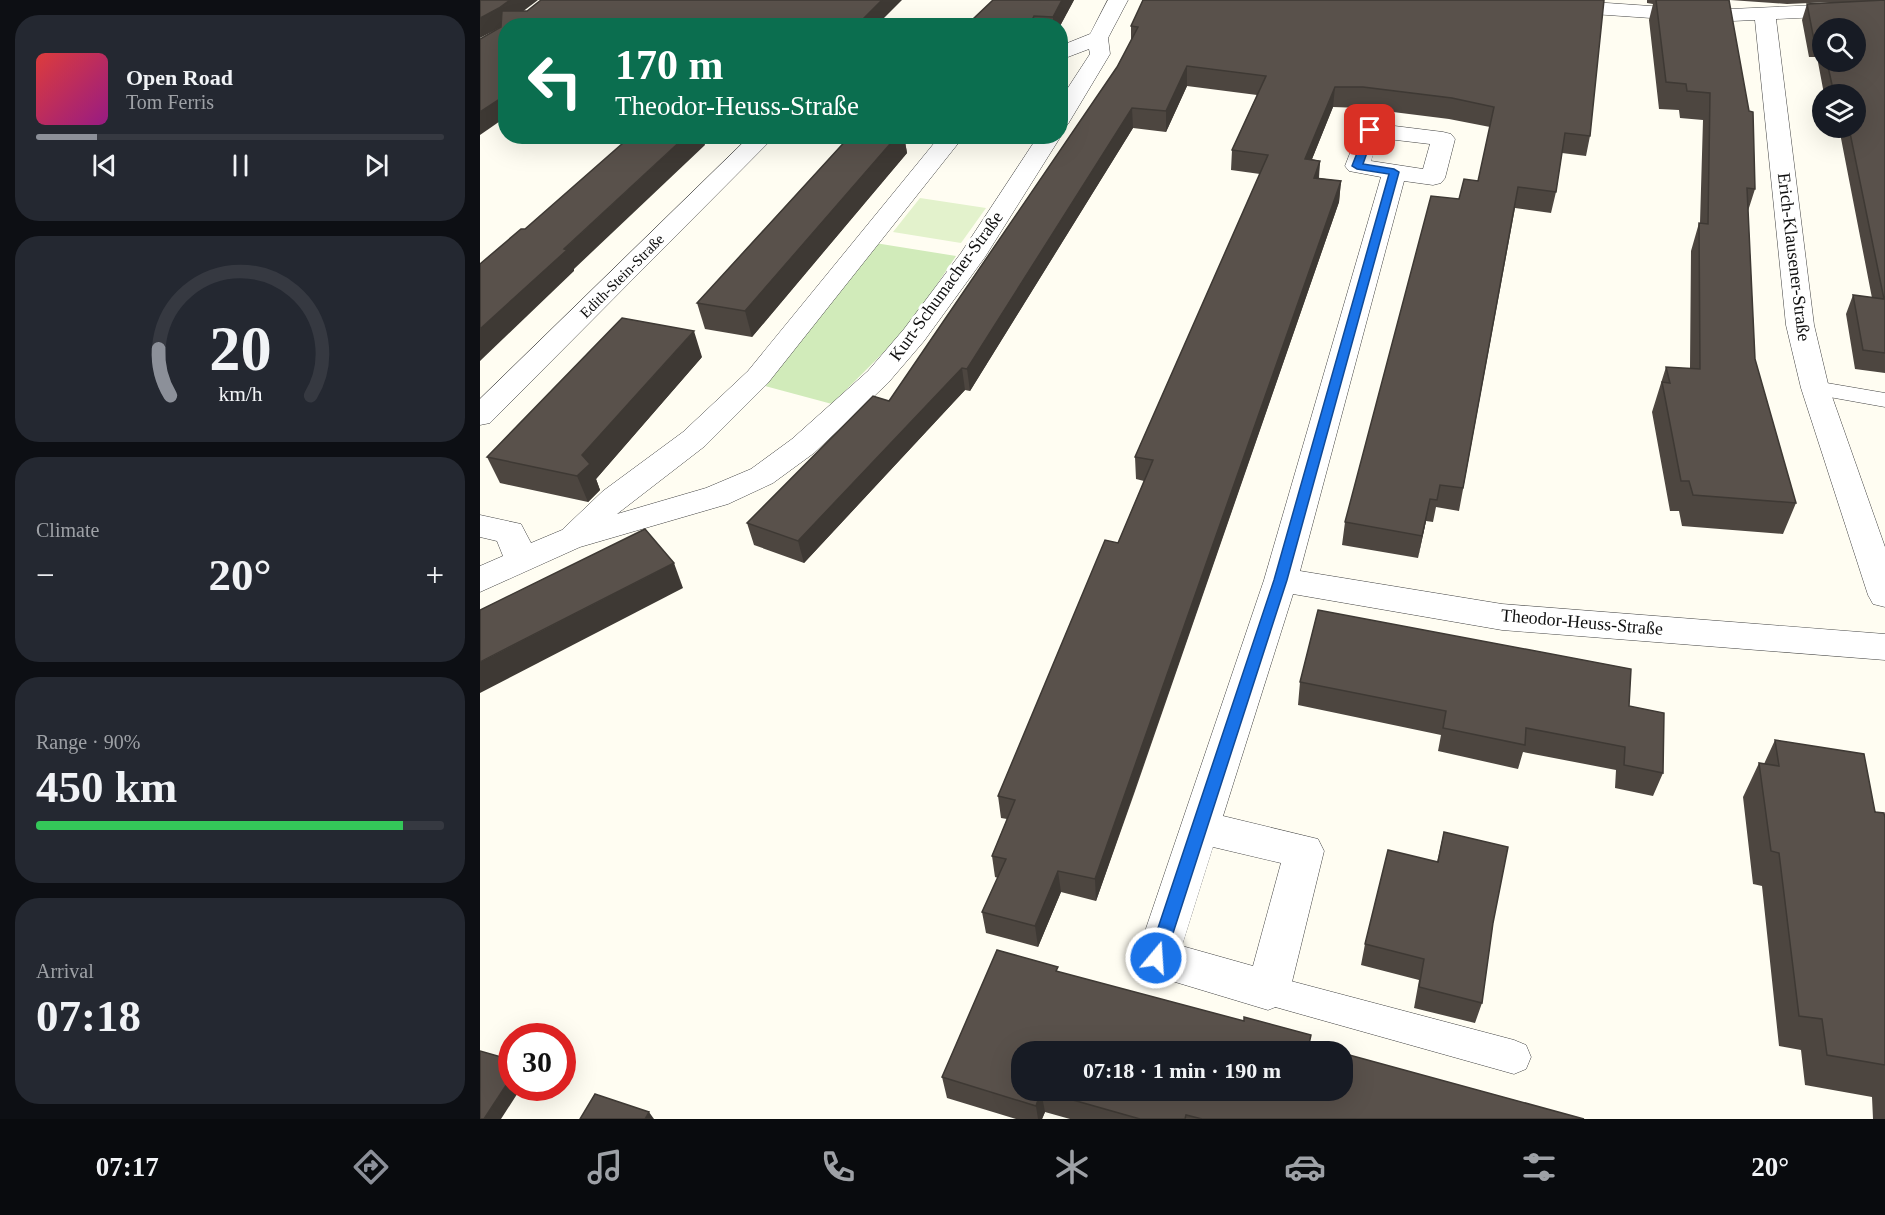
<!DOCTYPE html>
<meta charset="utf-8">
<style>
:root{--surface:#171b24;--page:#242831;--text:#f1f3f6;--muted:#9ea1a6;--line:#363941;--accent:#8c9099}
body{margin:0;font-family:Georgia,serif;background:var(--page);color:var(--text);height:100vh;display:flex;flex-direction:column;font-size:22px;white-space:nowrap}
*{box-sizing:border-box;margin:0}
p{font-size:20px;color:var(--muted)}
.icon{flex:none;width:33px;height:33px;fill:none;stroke:currentColor;stroke-width:2;stroke-linecap:round;stroke-linejoin:round}
.map{position:relative;flex:1;overflow:hidden}
.sheet{display:flex;flex-direction:column;gap:15px;padding:15px;background:#0d0f14;width:480px}
.sheet>*{flex:none}
.banner{position:absolute;left:18px;top:18px;width:570px;height:126px;border-radius:24px;box-shadow:0 6px 24px #0002;background:#0b6e4f;color:#fff;overflow:hidden}
.controls{position:absolute;left:1332px;top:18px;display:grid;gap:12px}
.controls a{display:grid;place-items:center;width:54px;height:54px;border-radius:50%;background:var(--surface);box-shadow:0 6px 24px #0002;font-size:30px}
.speed{position:absolute;left:18px;top:1023px;display:flex;gap:12px;font-size:30px;font-weight:700;text-align:center}
.speed>*{display:grid;place-content:center;width:78px;height:78px;border-radius:50%;background:var(--surface);box-shadow:0 6px 24px #0002;line-height:1}
.speed .limit{border:9px solid #d22;background:#fff;color:#111}
.pin{position:absolute;display:grid;place-items:center;width:51px;height:51px;color:#fff;margin:-26px;border-radius:12px;box-shadow:0 3px 9px #0006}
.me{position:absolute;width:66px;margin:-33px;rotate:18deg;stroke-linejoin:round;filter:drop-shadow(0 0 4px #0008)}
.turn{display:flex;align-items:center;gap:21px;height:126px;padding:0 18px;font-size:27px}
.turn .icon{width:78px;height:78px;stroke-width:2.5}
.turn b{display:block;font-size:42px;line-height:51px}
.big{font-size:45px;font-weight:600;line-height:1.1}
.sheet .card{flex:1;display:flex;flex-direction:column;justify-content:center;gap:9px;min-width:0;padding:0 21px;border-radius:24px;background:var(--page)}
.sheet .dial{align-items:center;gap:0}
.dial svg{height:156px;overflow:visible;fill:none;stroke:var(--line);stroke-width:7;stroke-linecap:round;text-anchor:middle}
.dial text{fill:var(--text);stroke:none}
.song{display:flex;align-items:center;gap:18px}
.cover{width:72px;height:72px;border-radius:9px;background:linear-gradient(135deg,hsl(0 70% 55%),hsl(310 70% 35%))}
.played{height:6px;border-radius:3px;background:linear-gradient(90deg,var(--accent) 15%,var(--line) 15%)}
.keys{display:flex;justify-content:space-around;direction:ltr}
.heat{display:flex;justify-content:space-between;align-items:center;font-size:33px;direction:ltr}
.charge{height:9px;border-radius:4px;background:linear-gradient(90deg,#34c759 90%,var(--line) 0)}
.trip{position:absolute;left:531px;top:1041px;width:342px;height:60px;border-radius:24px;background:var(--surface);box-shadow:0 6px 24px #0002;font-weight:600;line-height:60px;text-align:center}
.tab-bar{display:flex;height:96px;justify-content:space-around;align-items:center;background:#090b0e;color:var(--muted)}
.tab-bar .icon{width:42px;height:42px}
.tab-bar .current{color:var(--accent)}
.tab-bar b{font-size:27px;color:var(--text)}
main{display:flex;flex:1;min-height:0}
.map>svg:first-child{display:block}
</style>
<main>
<section class="sheet">
<div class="card">
<div class="song"><i class="cover"></i><div><b>Open Road</b><p>Tom Ferris</p></div></div>
<div class="played"></div>
<div class="keys"><svg class="icon" aria-label="previous" viewBox="0 0 24 24"><path d="M18 5L8 12l10 7zM5 5v14"/></svg><svg class="icon" aria-label="pause" viewBox="0 0 24 24"><path d="M8 5v14M16 5v14"/></svg><svg class="icon" aria-label="next" viewBox="0 0 24 24"><path d="M6 5l10 7-10 7zM19 5v14"/></svg></div>
</div>
<div class="card dial"><svg viewBox="0 0 100 80">
<path d="M14 69A42 42 0 1 1 86 69"/>
<path d="M14 69A42 42 0 0 1 8 45" stroke="#8c9099"/>
<text x="50" y="56" font-size="32" font-weight="700">20</text>
<text x="50" y="72" font-size="11">km/h</text>
</svg></div>
<div class="card"><p>Climate</p>
<div class="heat"><a>−</a><b class="big">20°</b><a>+</a></div>
</div>
<div class="card"><p>Range · 90%</p><b class="big">450 km</b><div class="charge"></div></div>
<div class="card"><p>Arrival</p><b class="big">07:18</b></div>
</section>
<div class="map">
<svg width="1405" height="1119" viewBox="0 0 1405 1119">
<rect width="100%" height="100%" fill="#fffdf2"/>
<!-- green -->
<path fill="#d1ebba" d="M395 243 476 256 427 329 352 404 285 386Z"/>
<!-- pitch -->
<path fill="#e3f2cc" d="M440 198 506 208 481 243 413 232Z"/>
<g fill="none" stroke-linecap="round" stroke-linejoin="round">
<defs>
<g id="lane">
<path d="M1335 381 1405 393V407L1327 393 1324 388 1327 383Z"/>
<path d="M788 975 1034 1040 1046 1045 1051 1057 1046 1069 1034 1074 788 1005 776 1001 771 990 776 979Z"/>
</g>
<g id="street">
<path d="M628 0H648L628 38 630 54 588 124 580 126V100L610 54 609 49 580 60V46L610 34Z"/>
<path d="M987 0H1083L1229 10 1405 2V14L1296 19 1334 325 1349 388 1405 547V607L1393 604 1388 595 1321 388 1306 325 1275 20 1229 22 997 6 990 4Z"/>
<path d="M890 123 963 132 971 134 975 139 965 178 961 183 953 185 924 181 820 571 1022 604 1405 634V660L1022 630 813 594 743 816 838 839 844 851 810 990 803 1004 788 1010 662 972 656 958 784 580 901 177 869 171 865 166 879 130 882 125ZM899 138 950 144 943 169 891 161ZM733 847 801 863 773 966 702 946Z"/>
<path d="M580 135 581 136 505 257 444 341 408 383 334 453 293 483 248 504 100 547 0 592V566L23 556 17 541 0 537V515L41 524 51 543 82 530 123 491 203 432 268 371 460 136H484L288 383 225 446 137 514 226 488 271 469 312 439 388 371 424 329 481 253 558 136H580Z"/>
<path d="M270 136H295L10 423 0 425V399Z"/>
</g>
</defs>
<!-- lane casing -->
<use href="#lane" stroke="#424242" stroke-width="1"/>
<!-- street casing -->
<use href="#street" stroke="#424242" stroke-width="1"/>
<!-- lane -->
<use href="#lane" fill="#fff" fill-rule="evenodd"/>
<!-- street -->
<use href="#street" fill="#fff" fill-rule="evenodd"/>
</g>
<!-- wall -->
<g fill="#4d4640" fill-rule="evenodd">
<path d="M513 0H594L580 26H491V21Z"/>
<path d="M663 0 1110 136 1106 156 1082 153 1076 192 1071 213 1035 208 979 511 956 507 953 522 946 521 938 558 862 545 865 522 979 199 998 181 1010 127 969 119 881 108 853 107 832 159 840 161 839 178 861 181 859 202 654 794 616 901 581 892 558 947 506 933 502 912 518 878 515 877 512 856 527 819 521 818 518 796 638 543 664 481 656 479 655 457 780 174 751 170 752 150 777 95 707 86 686 132 653 128 490 391 485 390 324 563 274 545 267 523 409 401 637 67 651 41V26Z"/>
<path d="M1167 0H1249L1275 189 1268 211 1275 359 1316 503 1303 534 1202 526 1199 511H1190L1172 412 1186 367 1210 369 1211 251 1219 223H1220L1223 120 1200 118 1199 110 1179 109 1169 20 1173 4 1167 3Z"/>
<path d="M1250 0H1405V373L1375 369 1366 314 1373 295 1392 298 1359 128H1376V94H1344L1337 57H1329L1322 20 1327 4 1353 2 1307 4ZM1342 28 1376 62H1342Z"/>
<path d="M370 136H424L427 153 272 337 225 329 217 303Z"/>
<path d="M222 357 116 479 120 490 108 502 20 483 7 457Z"/>
<path d="M820 682 1149 706 1183 773 1173 796 1135 788 1136 770 1043 752 1038 769 958 751 961 735 818 705Z"/>
<path d="M1295 740 1405 818V1119H1393L1392 1097 1325 1085 1321 1050 1299 1046 1282 886 1273 884 1263 797 1279 763 1284 764Z"/>
<path d="M964 832 1013 923 1002 1003 995 1023 934 1008 939 980 881 965 885 944 957 862Z"/>
<path d="M578 972 830 1045 1104 1119H590L565 1112 562 1119H536L467 1098 462 1077Z"/>
</g>
<!-- shaded-wall -->
<g fill="#3e3934">
<path d="M30 0H58L25 25 0 38V18Z"/>
<path d="M402 0H422L396 26H376Z"/>
<path d="M582 0H594L580 26H573V17Z"/>
<path d="M554 16 555 26H549Z"/>
<path d="M707 66V86L686 132V111Z"/>
<path d="M855 87 853 107 824 179 825 159Z"/>
<path d="M26 95V117L0 135V112Z"/>
<path d="M652 108 653 128 490 391 487 369Z"/>
<path d="M206 136H223L225 145 94 269V271L0 361V329L84 249Z"/>
<path d="M417 136H424L427 153 272 337 265 311Z"/>
<path d="M840 161 838 181 834 178Z"/>
<path d="M861 181 859 202 616 901 615 879Z"/>
<path d="M214 331 222 357 116 479 120 490 108 502 97 476 102 455Z"/>
<path d="M482 368 485 390 324 563 318 541Z"/>
<path d="M950 499 946 521 938 558 942 536Z"/>
<path d="M194 563 203 588 0 693V662Z"/>
<path d="M578 871 581 892 558 947 555 926Z"/>
<path d="M32 1076V1088H41L21 1119H4Z"/>
<path d="M561 1091 565 1112 562 1119H558L556 1106Z"/>
<path d="M169 1112 174 1119H165Z"/>
</g>
<!-- building -->
<g fill="#59514b" stroke="#3e3934" stroke-width="1.5">
<path d="M0 0H30L19 8 0 18Z"/>
<path d="M61 0H402L376 26H26V95L0 112V39L21 27 22 11H47Z"/>
<path d="M513 0H582L573 17 554 16 549 26 491 21Z"/>
<path d="M663 0H1124L1110 136 1085 133 1076 192 1038 187 983 488 960 485 957 500 950 499 942 536 865 522 951 196 979 199 984 179 998 181 1014 107 972 98 883 87H855L825 159 840 161 834 178 861 181 615 879 578 871 555 926 502 912 526 859 512 856 535 800 518 796 625 540 638 543 673 460 655 457 788 155 752 150 786 76 707 66 686 111 652 108 487 369 482 368 318 541 267 523 393 396 409 401 637 67 658 27 651 26Z"/>
<path d="M1176 0H1249L1269 111 1273 112 1275 189 1267 188 1275 359 1316 503 1213 495 1209 481H1201L1182 382 1190 383 1186 367 1220 369 1219 223 1228 224 1230 93 1207 91 1206 84 1186 82Z"/>
<path d="M1405 0V353L1383 350 1373 295 1404 299 1369 128H1376V94H1354L1347 62H1376V28H1342V40H1334L1327 4Z"/>
<path d="M151 136H206L84 249 87 250 0 329V264L41 229H45Z"/>
<path d="M370 136H417L265 311 217 303Z"/>
<path d="M142 318 214 331 102 455 110 464 97 476 7 457Z"/>
<path d="M165 529 194 563 0 662V610Z"/>
<path d="M838 610 1151 669 1149 706 1184 713 1183 773 1144 765 1145 747 1046 728 1045 745 963 728 966 711 820 682Z"/>
<path d="M1295 740 1384 754 1395 812 1404 813 1405 818V1065L1347 1055 1342 1019 1319 1016 1299 853 1291 851 1279 763 1299 766Z"/>
<path d="M964 832 1028 847 1013 923 1002 1003 939 987 944 959 885 944 908 850 958 862Z"/>
<path d="M517 950 578 967 576 971 764 1021V1017L831 1035 829 1044 855 1052H542V1090H862V1053L1104 1119H722L706 1115 705 1119H660L561 1091 556 1106 462 1077Z"/>
<path d="M0 1051 32 1060V1076L4 1119H0Z"/>
<path d="M115 1094 169 1112 165 1119H100Z"/>
</g>
<!-- route -->
<path fill="#1a73e8" stroke="#114b97" stroke-width="1.5" d="M890 127 895 130 883 164 914 169 919 172 807 580 685 958 683 964 676 966 670 964 668 958 794 580 909 174 877 169 872 166 886 130Z"/>
<g text-anchor="middle" stroke-width="6" stroke-linejoin="round" paint-order="stroke">
<!-- far-street labels -->
<g font-size="15" fill="#0f0f0f" stroke="#fff">
<text transform="translate(142 276) rotate(-45)" y="5">Edith-Stein-Straße</text>
</g>
<!-- street labels -->
<g font-size="18" fill="#0f0f0f" stroke="#fff">
<text transform="translate(1314 257) rotate(83)" y="6">Erich-Klausener-Straße</text>
<text transform="translate(466 286) rotate(-54)" y="6">Kurt-Schumacher-Straße</text>
<text transform="translate(1102 622) rotate(5)" y="6">Theodor-Heuss-Straße</text>
</g>
</g>
</svg>
<div class="controls">
<a><svg class="icon" aria-label="search" viewBox="0 0 24 24"><circle cx="10" cy="10" r="6"/><path d="M15 15l6 6"/></svg></a>
<a><svg class="icon" aria-label="layers" viewBox="0 0 24 24"><path d="M12 4l9 5-9 5-9-5zM3 14l9 5 9-5"/></svg></a>
</div>
<div class="speed"><div class="limit">30</div></div>
<div class="pin" style="left:890px;top:130px;background:#d93025"><svg class="icon" aria-label="arrive" viewBox="0 0 24 24"><path d="M6 21V4h12l-3 4 3 4H6"/></svg></div>
<svg class="me" style="left:676px;top:958px" viewBox="-20 -20 40 40"><circle r="17" fill="#1a73e8" stroke="#fff" stroke-width="3"/><path d="M0-11L8 9 0 5-8 9z" fill="#fff"/></svg>
<div class="trip">07:18 · 1 min · 190 m</div>
<div class="banner">
<div class="turn"><svg class="icon" aria-label="left" viewBox="0 0 24 24"><path d="M17 20v-9H6M10 6l-5 5 5 5"/></svg><div><b>170 m</b>Theodor-Heuss-Straße</div></div>
</div>
</div>
</main>
<nav class="tab-bar">
<b>07:17</b>
<svg class="icon current" aria-label="directions" viewBox="0 0 24 24"><path d="M12 3l9 9-9 9-9-9zM9 14v-3h6M13 9l2 2-2 2"/></svg>
<svg class="icon" aria-label="music" viewBox="0 0 24 24"><path d="M9 18V5l10-2v13"/><circle cx="6" cy="18" r="3"/><circle cx="16" cy="16" r="3"/></svg>
<svg class="icon" aria-label="phone" viewBox="0 0 24 24"><path d="M5 4h4l2 5-3 2q2 4 5 5l2-3 5 2v4C11 20 4 13 5 4z"/></svg>
<svg class="icon" aria-label="climate" viewBox="0 0 24 24"><path d="M12 3v18M4 7l16 10M4 17L20 7"/></svg>
<svg class="icon" aria-label="car" viewBox="0 0 24 24"><path d="M5 17H2v-5l4-1 3-4h7l3 4 3 1v5h-3M9 17h6M6 11h13"/><circle cx="7" cy="17" r="2"/><circle cx="17" cy="17" r="2"/></svg>
<svg class="icon" aria-label="filters" viewBox="0 0 24 24"><path d="M4 7h16M4 17h16"/><circle cx="9" cy="7" r="2"/><circle cx="15" cy="17" r="2"/></svg>
<b>20°</b>
</nav>
